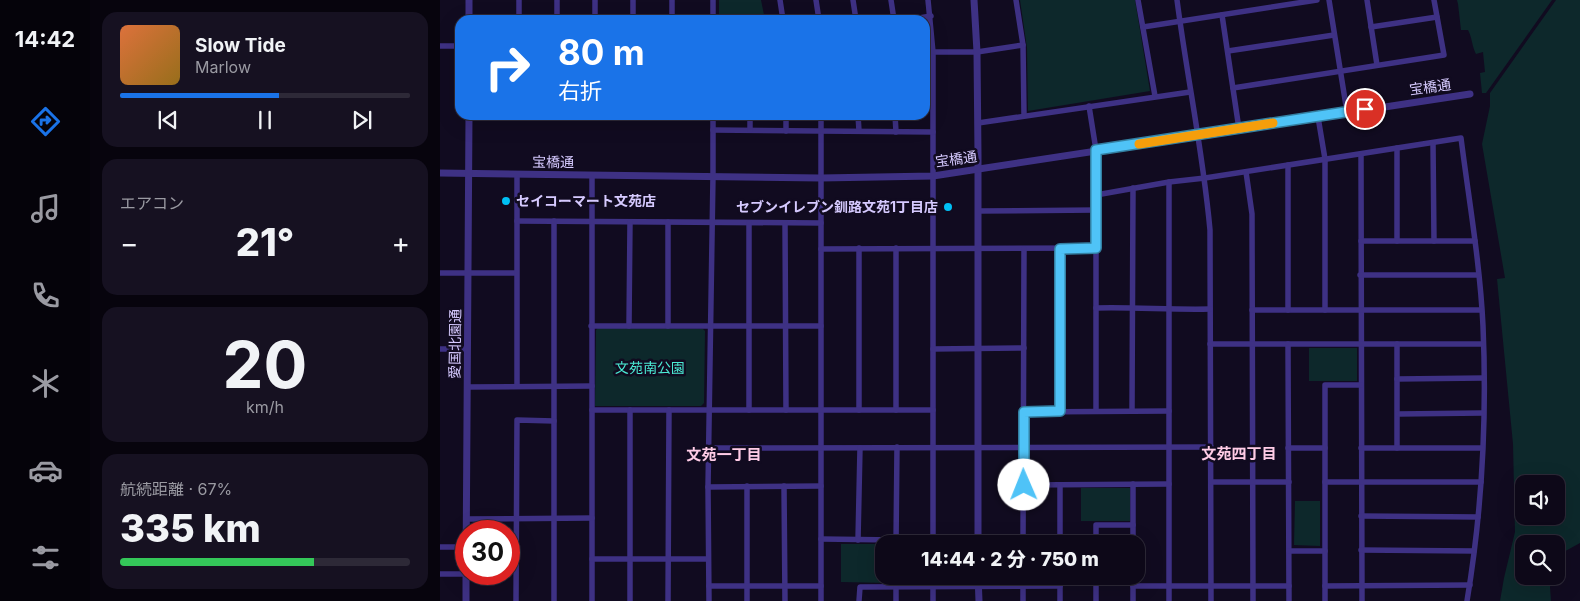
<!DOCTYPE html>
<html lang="ja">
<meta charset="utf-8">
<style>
:root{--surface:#0d0818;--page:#161121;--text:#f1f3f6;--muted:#9a9aa2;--line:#2d2937;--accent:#1a73e8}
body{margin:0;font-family:Inter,"Noto Sans JP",sans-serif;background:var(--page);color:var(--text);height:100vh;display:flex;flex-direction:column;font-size:19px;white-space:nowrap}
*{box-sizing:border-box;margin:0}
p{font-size:16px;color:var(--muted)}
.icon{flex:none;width:28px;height:28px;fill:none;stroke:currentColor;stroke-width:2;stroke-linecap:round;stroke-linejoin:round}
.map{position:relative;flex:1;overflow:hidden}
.sheet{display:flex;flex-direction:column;gap:12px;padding:12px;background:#07040d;width:350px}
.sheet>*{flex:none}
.banner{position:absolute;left:15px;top:15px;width:475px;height:105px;border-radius:15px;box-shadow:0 5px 20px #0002,0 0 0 1px var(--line);background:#1a73e8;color:#fff;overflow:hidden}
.controls{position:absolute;left:1075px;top:475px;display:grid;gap:10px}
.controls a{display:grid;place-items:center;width:50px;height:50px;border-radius:10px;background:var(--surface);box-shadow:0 5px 20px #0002,0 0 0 1px var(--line);font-size:25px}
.speed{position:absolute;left:15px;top:520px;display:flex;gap:10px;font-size:25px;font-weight:700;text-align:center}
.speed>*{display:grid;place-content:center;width:65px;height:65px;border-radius:50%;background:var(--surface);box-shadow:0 5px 20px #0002,0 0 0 1px var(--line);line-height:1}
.speed .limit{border:8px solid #d22;background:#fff;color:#111}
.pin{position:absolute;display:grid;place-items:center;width:42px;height:42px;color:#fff;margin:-21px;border:2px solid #fff;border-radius:50%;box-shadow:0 1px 5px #0007}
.me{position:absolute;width:55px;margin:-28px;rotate:359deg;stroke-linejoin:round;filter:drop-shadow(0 0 4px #0008)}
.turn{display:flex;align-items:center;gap:18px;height:105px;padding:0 20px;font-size:22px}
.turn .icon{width:65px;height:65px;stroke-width:2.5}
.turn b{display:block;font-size:35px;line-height:42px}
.big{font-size:38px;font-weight:800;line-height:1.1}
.sheet .tile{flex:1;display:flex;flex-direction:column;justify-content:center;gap:8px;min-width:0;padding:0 18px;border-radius:15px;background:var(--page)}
.sheet .dial{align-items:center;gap:0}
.dial b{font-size:65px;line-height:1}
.song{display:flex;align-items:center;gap:15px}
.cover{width:60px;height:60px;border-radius:8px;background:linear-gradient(135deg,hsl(20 70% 55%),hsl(40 70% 35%))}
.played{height:5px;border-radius:2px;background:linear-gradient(90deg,var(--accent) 55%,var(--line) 55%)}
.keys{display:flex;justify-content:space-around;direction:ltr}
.heat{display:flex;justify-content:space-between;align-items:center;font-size:28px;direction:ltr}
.charge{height:8px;border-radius:4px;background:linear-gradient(90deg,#34c759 67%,var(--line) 0)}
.trip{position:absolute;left:435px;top:535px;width:270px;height:50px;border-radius:15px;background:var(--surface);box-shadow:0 5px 20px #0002,0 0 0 1px var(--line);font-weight:800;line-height:50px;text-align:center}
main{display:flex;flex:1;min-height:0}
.tabs{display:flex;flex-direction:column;width:90px;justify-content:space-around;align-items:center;background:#05030a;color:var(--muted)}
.tabs .icon{width:35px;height:35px}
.tabs .on{color:var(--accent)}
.tabs b{font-size:22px;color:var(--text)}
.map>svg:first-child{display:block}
</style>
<main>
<nav class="tabs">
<b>14:42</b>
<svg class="icon on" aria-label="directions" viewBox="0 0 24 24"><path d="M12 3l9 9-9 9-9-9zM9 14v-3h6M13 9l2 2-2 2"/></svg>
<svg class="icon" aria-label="music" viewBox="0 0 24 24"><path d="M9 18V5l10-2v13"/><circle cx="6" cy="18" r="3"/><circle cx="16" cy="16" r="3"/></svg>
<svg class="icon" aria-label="phone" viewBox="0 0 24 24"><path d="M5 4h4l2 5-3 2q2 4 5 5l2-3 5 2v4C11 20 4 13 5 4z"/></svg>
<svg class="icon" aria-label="climate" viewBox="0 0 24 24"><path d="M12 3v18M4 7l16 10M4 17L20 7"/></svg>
<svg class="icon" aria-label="car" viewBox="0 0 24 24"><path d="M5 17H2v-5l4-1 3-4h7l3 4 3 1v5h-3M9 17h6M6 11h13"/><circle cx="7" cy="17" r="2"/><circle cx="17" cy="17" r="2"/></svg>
<svg class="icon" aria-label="filters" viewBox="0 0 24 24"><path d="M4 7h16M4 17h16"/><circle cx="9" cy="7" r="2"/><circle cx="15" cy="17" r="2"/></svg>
</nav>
<section class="sheet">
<div class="tile">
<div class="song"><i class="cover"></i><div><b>Slow Tide</b><p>Marlow</p></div></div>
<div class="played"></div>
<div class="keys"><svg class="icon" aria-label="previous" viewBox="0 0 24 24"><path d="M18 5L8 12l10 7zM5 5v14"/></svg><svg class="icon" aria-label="pause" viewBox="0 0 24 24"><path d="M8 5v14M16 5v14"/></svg><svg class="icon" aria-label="next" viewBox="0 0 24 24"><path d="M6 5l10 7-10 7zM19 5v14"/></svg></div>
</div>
<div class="tile"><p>エアコン</p>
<div class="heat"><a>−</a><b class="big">21°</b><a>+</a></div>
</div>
<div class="tile dial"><b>20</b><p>km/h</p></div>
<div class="tile"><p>航続距離 · 67%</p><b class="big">335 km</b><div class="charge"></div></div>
</section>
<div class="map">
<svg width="1140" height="601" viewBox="0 0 1140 601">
<rect width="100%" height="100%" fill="#110b20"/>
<!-- green -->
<g fill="#0d282b" fill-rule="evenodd">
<path d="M279 0H321L325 20H279Z"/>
<path d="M580 0H695L710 91 588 111 587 48Z"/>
<path d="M1017 0H1112L1046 93H1042L1040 73 1045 72 1043 52 1036 54C1032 47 1032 37 1028 30H1021L1018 4Z"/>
<path d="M1116 0H1140V543L1120 554 1116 565V544H1084V576H1113L1110 587 1111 601H1060L1064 578 1075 532 1073 444 1057 279 1065 278 1042 144 1050 106V93ZM1084 484H1116V516H1084Z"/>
<path d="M158 328 263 329 265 331 264 403 261 406H155L156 330Z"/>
<rect x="869" y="348" width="48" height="33"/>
<rect x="641" y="488" width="49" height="33"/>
<path d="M855 501H880V546L854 545Z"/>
<path d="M401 544H450H444V576H452L450 583 401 582Z"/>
</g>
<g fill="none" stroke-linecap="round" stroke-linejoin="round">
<!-- minor -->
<g stroke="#3e3184" stroke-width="5.5">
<path d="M155 0V20"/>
<path d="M340 0 343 20"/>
<path d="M376 0 379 20"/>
<path d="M413 0 416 20"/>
<path d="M451 0 454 20"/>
<path d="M488 0 493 52V544"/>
<path d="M576 0 583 45 584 115"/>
<path d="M698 0 715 96"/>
<path d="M737 0C747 77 763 152 770 230L771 601"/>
<path d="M889 0 907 112"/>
<path d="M927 0 937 65"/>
<path d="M782 15 799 129"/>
<path d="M79 20V0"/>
<path d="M117 20V0"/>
<path d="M193 20V0"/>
<path d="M232 20V0"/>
<path d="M273 20V0"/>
<path d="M467 20 491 16"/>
<path d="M703 27 877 0"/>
<path d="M931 27 997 17"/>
<path d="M0 46H20"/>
<path d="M788 51 894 35"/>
<path d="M493 52H537L583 45"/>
<path d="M793 88 1004 55 994 0"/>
<path d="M649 106 656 150V410"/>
<path d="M381 115V601"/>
<path d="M418 115 419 131"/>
<path d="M455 115 456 132"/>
<path d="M878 117 885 159V310"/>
<path d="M538 123 750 92"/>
<path d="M273 130 493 132"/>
<path d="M310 130V115"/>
<path d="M346 131V115"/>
<path d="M993 143 994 241"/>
<path d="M957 148V241"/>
<path d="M921 154 922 601"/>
<path d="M806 172 812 214 813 601"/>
<path d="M152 175V601"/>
<path d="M656 195 729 182 765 178 1021 138C1029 201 1040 263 1043 326 1047 417 1042 511 1027 601"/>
<path d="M538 211 657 210"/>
<path d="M77 221 381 223"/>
<path d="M114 221V601"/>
<path d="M309 223V410"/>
<path d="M345 223 346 410"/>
<path d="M921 241H1035"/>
<path d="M419 248V410"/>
<path d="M456 248V410"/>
<path d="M381 249 656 248"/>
<path d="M0 273H76"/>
<path d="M920 275H1038"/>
<path d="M656 308C695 307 732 310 770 309"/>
<path d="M812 310H1041"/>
<path d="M848 310V165"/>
<path d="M151 326H381"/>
<path d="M189 326 190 222"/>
<path d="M228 326V222"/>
<path d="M770 344H1042"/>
<path d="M848 344 849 601"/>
<path d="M957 344V448"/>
<path d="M0 349H27"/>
<path d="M493 349 584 348"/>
<path d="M957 379 1044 378"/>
<path d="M77 386V174"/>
<path d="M27 387 152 386"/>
<path d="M152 410H493"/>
<path d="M190 410V601"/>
<path d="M620 411V249"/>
<path d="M692 411 693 188"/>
<path d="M584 412 729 411"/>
<path d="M958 414 1043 413"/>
<path d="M269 448 771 447"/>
<path d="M848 448H885"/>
<path d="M921 448H1042"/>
<path d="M771 482H849"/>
<path d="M885 482H1041"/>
<path d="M693 484V544"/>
<path d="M584 485 729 484"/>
<path d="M620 485V544"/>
<path d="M307 486V601"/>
<path d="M344 486 345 601"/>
<path d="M268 487 381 486"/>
<path d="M921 516 1038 517"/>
<path d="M26 519 152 518"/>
<path d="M381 539 456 540"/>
<path d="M418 540 420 448"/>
<path d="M456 544 457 447"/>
<path d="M583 544 584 249"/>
<path d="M656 544V525H693"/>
<path d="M0 547H26"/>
<path d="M921 550 1034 551"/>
<path d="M849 551H885"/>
<path d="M152 559H268"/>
<path d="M0 574H26"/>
<path d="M493 576V601"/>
<path d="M583 576V601"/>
<path d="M620 576V601"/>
<path d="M656 576V601"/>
<path d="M269 586H381"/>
<path d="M693 586H849"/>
<path d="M885 586 1030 585"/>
<path d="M76 601 77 420 114 421"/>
<path d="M228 601 229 410"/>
<path d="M269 601 268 487 273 176V115"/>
<path d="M419 601 420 587 620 586"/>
<path d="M456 601V576"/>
<path d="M693 601V576"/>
<path d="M729 601V182"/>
<path d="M885 601V385H921"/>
</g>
<!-- tertiary -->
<g stroke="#3e3184" stroke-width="7">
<path d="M534 0 537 52 538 155V544"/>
<path d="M29 20V0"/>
<path d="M0 173 381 178 493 176 1030 94"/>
<path d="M26 572 29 115"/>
<path d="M538 576 539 601"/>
<path d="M26 601V574"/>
</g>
</g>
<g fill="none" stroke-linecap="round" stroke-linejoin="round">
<defs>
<path id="route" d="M584 485V412L620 411V249L656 248V150L925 109"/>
</defs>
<!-- route casing -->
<use href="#route" stroke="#337fa1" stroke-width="12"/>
<!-- route -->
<use href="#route" stroke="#4fc3f7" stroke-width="9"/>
<!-- slow -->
<path stroke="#f59e0b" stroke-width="9" d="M699 144 833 123"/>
</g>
<!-- markers -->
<g fill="#00c0f5" stroke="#110b20" stroke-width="2">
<circle cx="66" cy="201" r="5"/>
<circle cx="508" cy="207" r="5"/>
</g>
<g text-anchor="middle" stroke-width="5" stroke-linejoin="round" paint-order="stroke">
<!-- street labels -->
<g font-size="14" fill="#d6caff" stroke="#110b20">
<text transform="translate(990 87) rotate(-8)" y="5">宝橋通</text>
<text transform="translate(516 159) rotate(-8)" y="5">宝橋通</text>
<text transform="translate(113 162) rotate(1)" y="5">宝橋通</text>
<text transform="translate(15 344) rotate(-89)" y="5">愛国北園通</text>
</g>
<!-- poi labels -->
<g font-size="14" font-weight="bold" fill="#d6caff" stroke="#110b20" text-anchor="start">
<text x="76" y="206">セイコーマート文苑店</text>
<text x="498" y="212" text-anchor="end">セブンイレブン釧路文苑1丁目店</text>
</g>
<!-- park labels -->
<g font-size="14" fill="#4bead4" stroke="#110b20">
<text x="210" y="373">文苑南公園</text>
</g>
<!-- neighbourhood labels -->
<g font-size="15" font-weight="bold" fill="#ffcce6" stroke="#110b20">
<text x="799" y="459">文苑四丁目</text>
<text x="284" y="460">文苑一丁目</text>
</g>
</g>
</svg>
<div class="controls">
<a><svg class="icon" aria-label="sound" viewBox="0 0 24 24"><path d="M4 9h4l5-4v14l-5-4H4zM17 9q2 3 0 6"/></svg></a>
<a><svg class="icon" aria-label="search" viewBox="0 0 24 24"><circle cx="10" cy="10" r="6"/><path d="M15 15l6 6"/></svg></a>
</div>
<div class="speed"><div class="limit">30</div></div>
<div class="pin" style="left:925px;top:109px;background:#d93025"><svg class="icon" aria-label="arrive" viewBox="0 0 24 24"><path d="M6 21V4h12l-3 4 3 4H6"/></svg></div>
<svg class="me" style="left:584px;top:485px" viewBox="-20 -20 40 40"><circle r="19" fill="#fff"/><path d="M0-13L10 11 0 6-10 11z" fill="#4fc3f7"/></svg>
<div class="trip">14:44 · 2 分 · 750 m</div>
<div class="banner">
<div class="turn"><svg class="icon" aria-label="right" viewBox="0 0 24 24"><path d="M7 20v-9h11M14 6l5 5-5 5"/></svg><div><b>80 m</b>右折</div></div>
</div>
</div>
</main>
